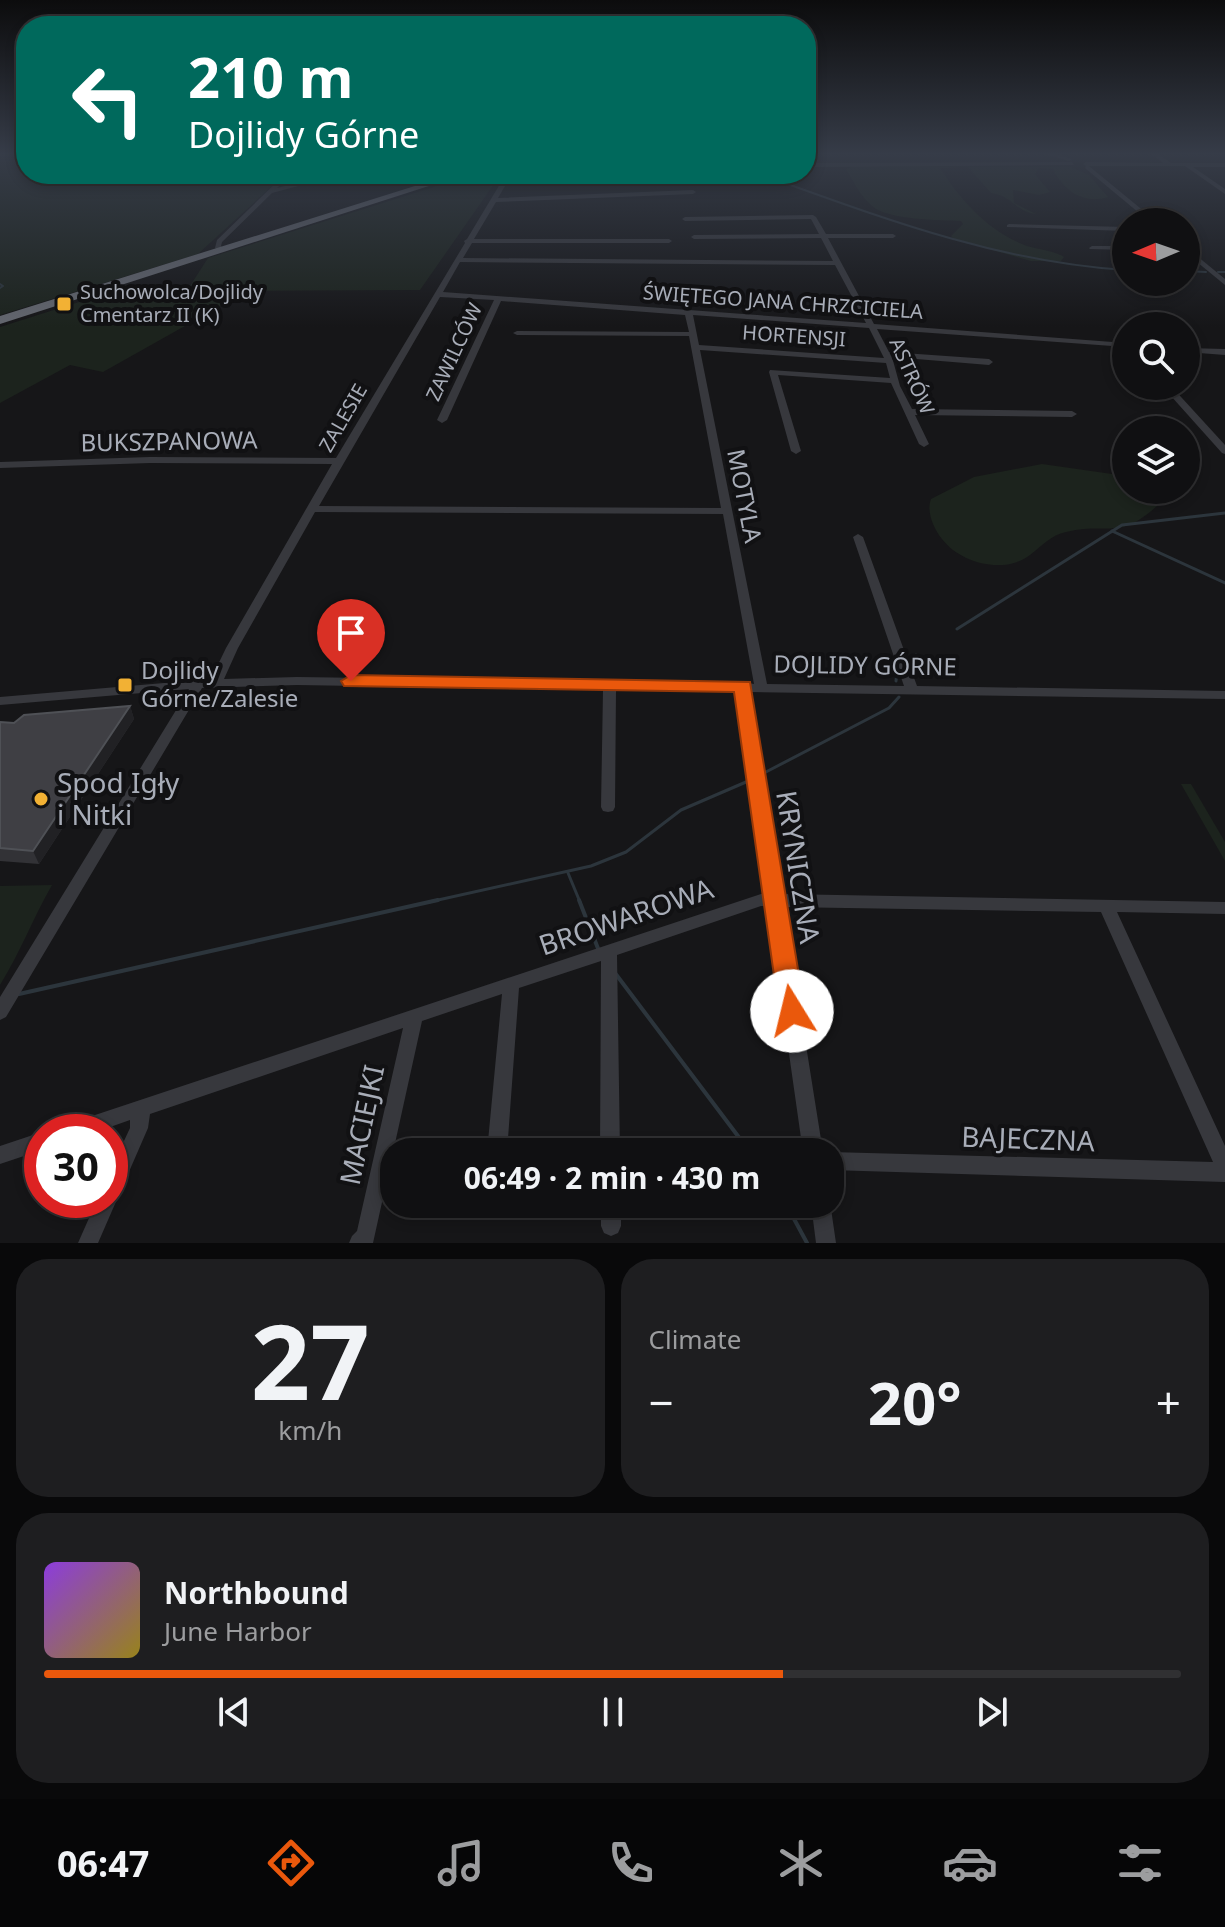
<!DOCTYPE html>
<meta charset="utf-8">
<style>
:root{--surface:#101012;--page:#1e1e20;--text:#f1f3f6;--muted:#9c9d9f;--line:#303032;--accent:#ea580c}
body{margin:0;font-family:"Noto Sans",sans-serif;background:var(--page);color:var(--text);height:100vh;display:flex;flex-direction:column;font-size:30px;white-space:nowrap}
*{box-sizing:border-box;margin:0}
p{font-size:26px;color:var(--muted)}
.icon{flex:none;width:44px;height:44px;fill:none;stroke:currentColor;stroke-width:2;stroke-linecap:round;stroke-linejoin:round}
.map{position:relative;height:1243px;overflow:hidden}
.sheet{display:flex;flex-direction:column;gap:16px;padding:16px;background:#09090a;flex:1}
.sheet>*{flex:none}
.top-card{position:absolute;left:16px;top:16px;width:800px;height:168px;border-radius:32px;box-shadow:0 4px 12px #0003,0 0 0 2px var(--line);background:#00695c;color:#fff;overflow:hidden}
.needle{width:52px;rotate:268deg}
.controls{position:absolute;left:1112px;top:208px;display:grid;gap:16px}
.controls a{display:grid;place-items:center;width:88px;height:88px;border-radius:50%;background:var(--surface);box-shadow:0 4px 12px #0003,0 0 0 2px var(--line);font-size:40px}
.speed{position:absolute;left:24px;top:1114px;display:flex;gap:16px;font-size:40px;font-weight:700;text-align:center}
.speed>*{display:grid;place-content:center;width:104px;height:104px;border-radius:50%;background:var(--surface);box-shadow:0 4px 12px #0003,0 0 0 2px var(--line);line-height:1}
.speed .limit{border:12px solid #d22;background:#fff;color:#111}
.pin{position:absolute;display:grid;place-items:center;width:68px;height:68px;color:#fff;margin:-82px -34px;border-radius:50% 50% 50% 0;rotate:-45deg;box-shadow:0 0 8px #0007}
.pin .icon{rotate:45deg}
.me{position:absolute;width:88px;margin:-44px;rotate:351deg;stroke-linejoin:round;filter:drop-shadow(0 0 6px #0008)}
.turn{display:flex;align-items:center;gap:28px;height:168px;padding:0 40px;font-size:36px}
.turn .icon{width:104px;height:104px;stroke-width:2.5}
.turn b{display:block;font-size:56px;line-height:68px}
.big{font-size:60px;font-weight:700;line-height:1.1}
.sheet .card{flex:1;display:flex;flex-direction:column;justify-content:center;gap:12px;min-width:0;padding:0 28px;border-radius:32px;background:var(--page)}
.sheet .dial{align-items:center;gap:0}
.dial b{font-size:104px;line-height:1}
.song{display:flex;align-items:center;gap:24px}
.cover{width:96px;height:96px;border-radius:12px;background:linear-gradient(135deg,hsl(270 70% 55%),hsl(50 70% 35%))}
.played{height:8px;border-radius:4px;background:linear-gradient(90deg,var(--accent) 65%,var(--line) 65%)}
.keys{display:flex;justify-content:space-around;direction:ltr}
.heat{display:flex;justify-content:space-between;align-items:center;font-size:44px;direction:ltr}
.sheet .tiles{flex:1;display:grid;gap:16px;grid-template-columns:1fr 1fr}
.card:last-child{grid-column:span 2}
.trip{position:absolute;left:380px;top:1138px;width:464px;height:80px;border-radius:32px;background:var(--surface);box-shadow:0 4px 12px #0003,0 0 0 2px var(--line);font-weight:700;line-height:80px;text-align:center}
.menu{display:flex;height:128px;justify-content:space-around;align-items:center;background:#060607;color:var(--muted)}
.menu .icon{width:56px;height:56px}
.menu .on{color:var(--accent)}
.menu b{font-size:36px;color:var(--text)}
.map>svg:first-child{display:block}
</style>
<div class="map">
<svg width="1225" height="1243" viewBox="0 0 1225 1243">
<rect width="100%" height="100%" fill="#161618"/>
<!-- green -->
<g fill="#1c231d">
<path d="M0 153H26V174H285L198 254 0 315Z"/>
<path d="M854 166 1071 167 1089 175 1108 197C1083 205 1063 190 1053 169L1039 168 1035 174 1050 192 1039 195 1013 190 1014 203 1036 214C1014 211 1013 196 991 193L968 167 940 168C960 199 986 229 1022 244 1035 250 1051 249 1064 257L1061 261H1031L954 239 951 236 963 224 961 221C940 220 887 220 872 206 861 197 853 181 846 169Z"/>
<path d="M475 174H501L420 290 195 291 199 287 190 286 208 258Z"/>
<path d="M240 295 103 372 70 365 0 403V327L98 296Z"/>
<path d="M1042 464 1126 476V490H1151L1155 495 1157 506C1118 541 1109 522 1066 532 1051 535 1042 546 1030 555 1004 575 960 563 942 539 934 529 926 512 931 499L974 477Z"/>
<path d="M1181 784H1191L1225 842V861Z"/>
<path d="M52 885C33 918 20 953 0 985V886Z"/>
</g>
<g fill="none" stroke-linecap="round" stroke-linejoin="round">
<!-- stream-far2 -->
<g stroke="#2c353c" stroke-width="2">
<path d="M760 174C880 217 997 262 1126 270"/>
<path d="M1186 271 1206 272"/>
<path d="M1218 272H1225"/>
<path d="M0 284 3 286 0 288"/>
</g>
<!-- stream-far1 -->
<g stroke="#2c353c" stroke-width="3">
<path d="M1112 531 1225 583"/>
<path d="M957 629 1122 525 1225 513"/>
<path d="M909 660 916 655"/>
<path d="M896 681 897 670"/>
<path d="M764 773 889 708 899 697"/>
<path d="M568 873 580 902"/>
<path d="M429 902 591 866 626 852 681 810 746 782"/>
</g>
<!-- stream -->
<g stroke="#2c353c" stroke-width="4">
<path d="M579 900 599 951"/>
<path d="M615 973 750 1152"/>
<path d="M19 994 438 900"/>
<path d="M786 1204 807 1243"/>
</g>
<!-- minor -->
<g fill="#37383d" fill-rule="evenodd">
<path d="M1042 153H1051L1072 159 1069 161Z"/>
<path d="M1150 153H1157L1171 163H1225V167H1193L1225 189V194L1185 166H1089L1157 222H1150L1085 168 1086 166 1083 164 1086 162 1163 163Z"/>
<path d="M1072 162 1074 165 813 167 810 165 813 163Z"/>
<path d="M285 174H291L277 188 333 174H343L272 193 222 242 221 246 224 250 223 251H219L215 248 217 240Z"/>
<path d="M506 174H512L498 198 693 190 696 192 693 194 496 202 474 239H669L672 241 669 243H472L463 258 833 261 821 238 694 239 691 237 694 235 819 234 811 219 685 221 682 219 685 217 813 215 816 217 826 234H893L896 236 893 238H828L874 324 1126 343V347L877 329 889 352 989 359 993 362 989 365 892 357 900 386 912 409 1072 411 1077 414 1072 417 915 415 929 444 924 447 919 444 891 383 778 375 801 451 796 454 791 451 769 372 770 370 890 378 886 363 700 350 767 684 904 686 853 537 858 534 863 537 917 686 1225 691V699L750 692 782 894 1225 902V914L1117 912 1225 1146V1182L830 1170V1152L1213 1162 1101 912 784 907 823 1152H803L768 906H761L617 955 620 1152H600L601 961 519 988 507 1152H487L502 994 422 1021 373 1243H349L352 1236 357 1231 403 1028 150 1114 148 1128 98 1243H78L97 1200H110V1171L130 1128V1120L96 1132H60L62 1126 761 894H766L737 692 616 690 615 807 613 811 608 812 603 811 601 807 603 690 297 685 202 688 6 1017 0 1020V997L189 689 0 705V697L211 679 226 648 332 464 150 463 0 468V462L150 457 336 458 465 243 464 241 467 239ZM460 262 835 265 866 323 443 292ZM440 297 494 300 437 420 442 423 447 420 501 301 685 315 689 332 517 331 513 333 517 335 689 336 721 508 319 506ZM693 315 869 328 884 358 699 345ZM315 512 723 514 754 684 743 682 738 683 297 677 224 679 238 648Z"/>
<path d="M1009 224 1126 227V231L1007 227V225Z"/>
<path d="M1092 246H1126V250L1090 249 1089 248Z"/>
<path d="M1186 247 1225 279V285L1186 253Z"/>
<path d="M1186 348 1225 349V355L1186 352Z"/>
<path d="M1162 386H1171L1225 445V454L1222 453Z"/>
<path d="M42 1132V1150L0 1164V1146Z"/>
<path d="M830 1202 836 1243H816L811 1204H830Z"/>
<path d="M601 1204H621V1226L618 1233 611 1236 604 1233 601 1226Z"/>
</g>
<!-- highway -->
<path fill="#63666e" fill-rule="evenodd" d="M453 174H466L0 324V316Z"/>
</g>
<!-- wall -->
<path fill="#323236" d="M130 706 134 719 39 864 0 861V722L14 723Z"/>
<!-- shaded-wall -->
<path fill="#212124" d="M130 706 134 719 39 864 33 851Z"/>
<!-- building -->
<path fill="#3f3f44" stroke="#4f5156" stroke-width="2" d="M130 706 33 851 0 848V722L14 723 24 715Z"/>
<!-- sky -->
<linearGradient id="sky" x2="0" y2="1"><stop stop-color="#0c0c0d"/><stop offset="0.47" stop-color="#363c48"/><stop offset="1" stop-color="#363c48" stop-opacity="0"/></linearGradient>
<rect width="1225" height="327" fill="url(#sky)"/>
<!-- route -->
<path fill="#ea580c" stroke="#983908" stroke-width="2" d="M351 675 750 682 805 1011 801 1019 792 1022 783 1019 779 1011 734 692 344 686 341 681Z"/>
<!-- markers -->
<g fill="#f2b134" stroke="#111113" stroke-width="3">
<rect x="56" y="296" width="16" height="16" rx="4"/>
<rect x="117" y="677" width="16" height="16" rx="4"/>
<circle cx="41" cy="799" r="8"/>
</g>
<g text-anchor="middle" stroke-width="8" stroke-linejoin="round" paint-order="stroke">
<!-- far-poi labels -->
<g font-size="20" fill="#a8adb8" stroke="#111113" text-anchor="start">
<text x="80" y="299">Suchowolca/Dojlidy<tspan x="80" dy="23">Cmentarz II (K)</tspan></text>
</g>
<!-- far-street labels -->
<g font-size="20" fill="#a8adb8" stroke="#111113">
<text transform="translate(783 302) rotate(4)" y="7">ŚWIĘTEGO JANA CHRZCICIELA</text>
<text transform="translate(794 336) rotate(4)" y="7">HORTENSJI</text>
<text transform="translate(454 352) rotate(-65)" y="7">ZAWILCÓW</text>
<text transform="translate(912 376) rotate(66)" y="7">ASTRÓW</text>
<text transform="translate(343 418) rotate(-60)" y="7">ZALESIE</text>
</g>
<!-- street labels -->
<g font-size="24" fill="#a8adb8" stroke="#111113">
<text transform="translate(169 442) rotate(-1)" y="8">BUKSZPANOWA</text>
<text transform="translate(744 496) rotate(79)" y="8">MOTYLA</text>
<text transform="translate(865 666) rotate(1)" y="8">DOJLIDY GÓRNE</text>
</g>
<!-- poi labels -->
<g font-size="24" fill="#a8adb8" stroke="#111113" text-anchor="start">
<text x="141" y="679">Dojlidy<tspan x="141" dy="28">Górne/Zalesie</tspan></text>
</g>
<!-- near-poi labels -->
<g font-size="28" fill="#a8adb8" stroke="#111113" text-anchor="start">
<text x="57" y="793">Spod Igły<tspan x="57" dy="32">i Nitki</tspan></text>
</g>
<!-- near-street labels -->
<g font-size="28" fill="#a8adb8" stroke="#111113">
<text transform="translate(798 867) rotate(81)" y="10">KRYNICZNA</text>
<text transform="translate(626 917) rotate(-19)" y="10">BROWAROWA</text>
<text transform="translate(362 1125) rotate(-78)" y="10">MACIEJKI</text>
<text transform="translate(1028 1139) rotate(2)" y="10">BAJECZNA</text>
</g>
</g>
</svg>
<div class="controls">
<a><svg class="needle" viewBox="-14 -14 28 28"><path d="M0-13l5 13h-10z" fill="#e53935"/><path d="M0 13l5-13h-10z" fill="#9c9d9f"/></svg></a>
<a><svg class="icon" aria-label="search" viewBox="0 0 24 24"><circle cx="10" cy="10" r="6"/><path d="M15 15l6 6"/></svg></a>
<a><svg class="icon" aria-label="layers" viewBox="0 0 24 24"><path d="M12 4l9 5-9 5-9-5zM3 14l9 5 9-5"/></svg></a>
</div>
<div class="speed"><div class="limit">30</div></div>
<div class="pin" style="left:351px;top:681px;background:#d93025"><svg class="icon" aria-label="arrive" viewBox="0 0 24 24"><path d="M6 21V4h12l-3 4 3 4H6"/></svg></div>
<svg class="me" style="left:792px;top:1011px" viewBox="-20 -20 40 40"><circle r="19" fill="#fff"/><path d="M0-13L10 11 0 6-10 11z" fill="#ea580c"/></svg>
<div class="trip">06:49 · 2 min · 430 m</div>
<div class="top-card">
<div class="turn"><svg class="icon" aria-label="left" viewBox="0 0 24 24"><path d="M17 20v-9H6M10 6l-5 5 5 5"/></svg><div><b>210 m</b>Dojlidy Górne</div></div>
</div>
</div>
<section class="sheet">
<div class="tiles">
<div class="card dial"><b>27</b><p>km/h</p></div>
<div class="card"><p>Climate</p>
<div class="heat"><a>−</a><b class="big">20°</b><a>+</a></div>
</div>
<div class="card">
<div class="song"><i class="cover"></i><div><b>Northbound</b><p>June Harbor</p></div></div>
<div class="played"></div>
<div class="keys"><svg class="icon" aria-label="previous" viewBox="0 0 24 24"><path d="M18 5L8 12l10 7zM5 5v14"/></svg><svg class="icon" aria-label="pause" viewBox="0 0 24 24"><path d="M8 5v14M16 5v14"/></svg><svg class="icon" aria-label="next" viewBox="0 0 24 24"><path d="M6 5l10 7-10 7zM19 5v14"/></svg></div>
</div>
</div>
</section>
<nav class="menu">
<b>06:47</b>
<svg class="icon on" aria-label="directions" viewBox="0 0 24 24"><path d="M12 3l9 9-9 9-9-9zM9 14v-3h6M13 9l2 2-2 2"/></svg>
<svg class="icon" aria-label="music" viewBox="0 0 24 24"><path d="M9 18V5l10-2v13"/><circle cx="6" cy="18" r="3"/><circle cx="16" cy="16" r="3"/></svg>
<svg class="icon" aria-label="phone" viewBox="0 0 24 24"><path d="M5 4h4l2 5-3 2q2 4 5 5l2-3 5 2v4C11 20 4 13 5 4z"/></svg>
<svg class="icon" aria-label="climate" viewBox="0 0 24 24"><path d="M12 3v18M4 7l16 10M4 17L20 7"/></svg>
<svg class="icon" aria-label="car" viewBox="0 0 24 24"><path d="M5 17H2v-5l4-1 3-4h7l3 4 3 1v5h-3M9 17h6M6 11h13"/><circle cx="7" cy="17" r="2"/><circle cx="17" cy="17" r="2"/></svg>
<svg class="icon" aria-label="filters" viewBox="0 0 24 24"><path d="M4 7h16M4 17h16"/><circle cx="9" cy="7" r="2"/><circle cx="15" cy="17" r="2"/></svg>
</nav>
